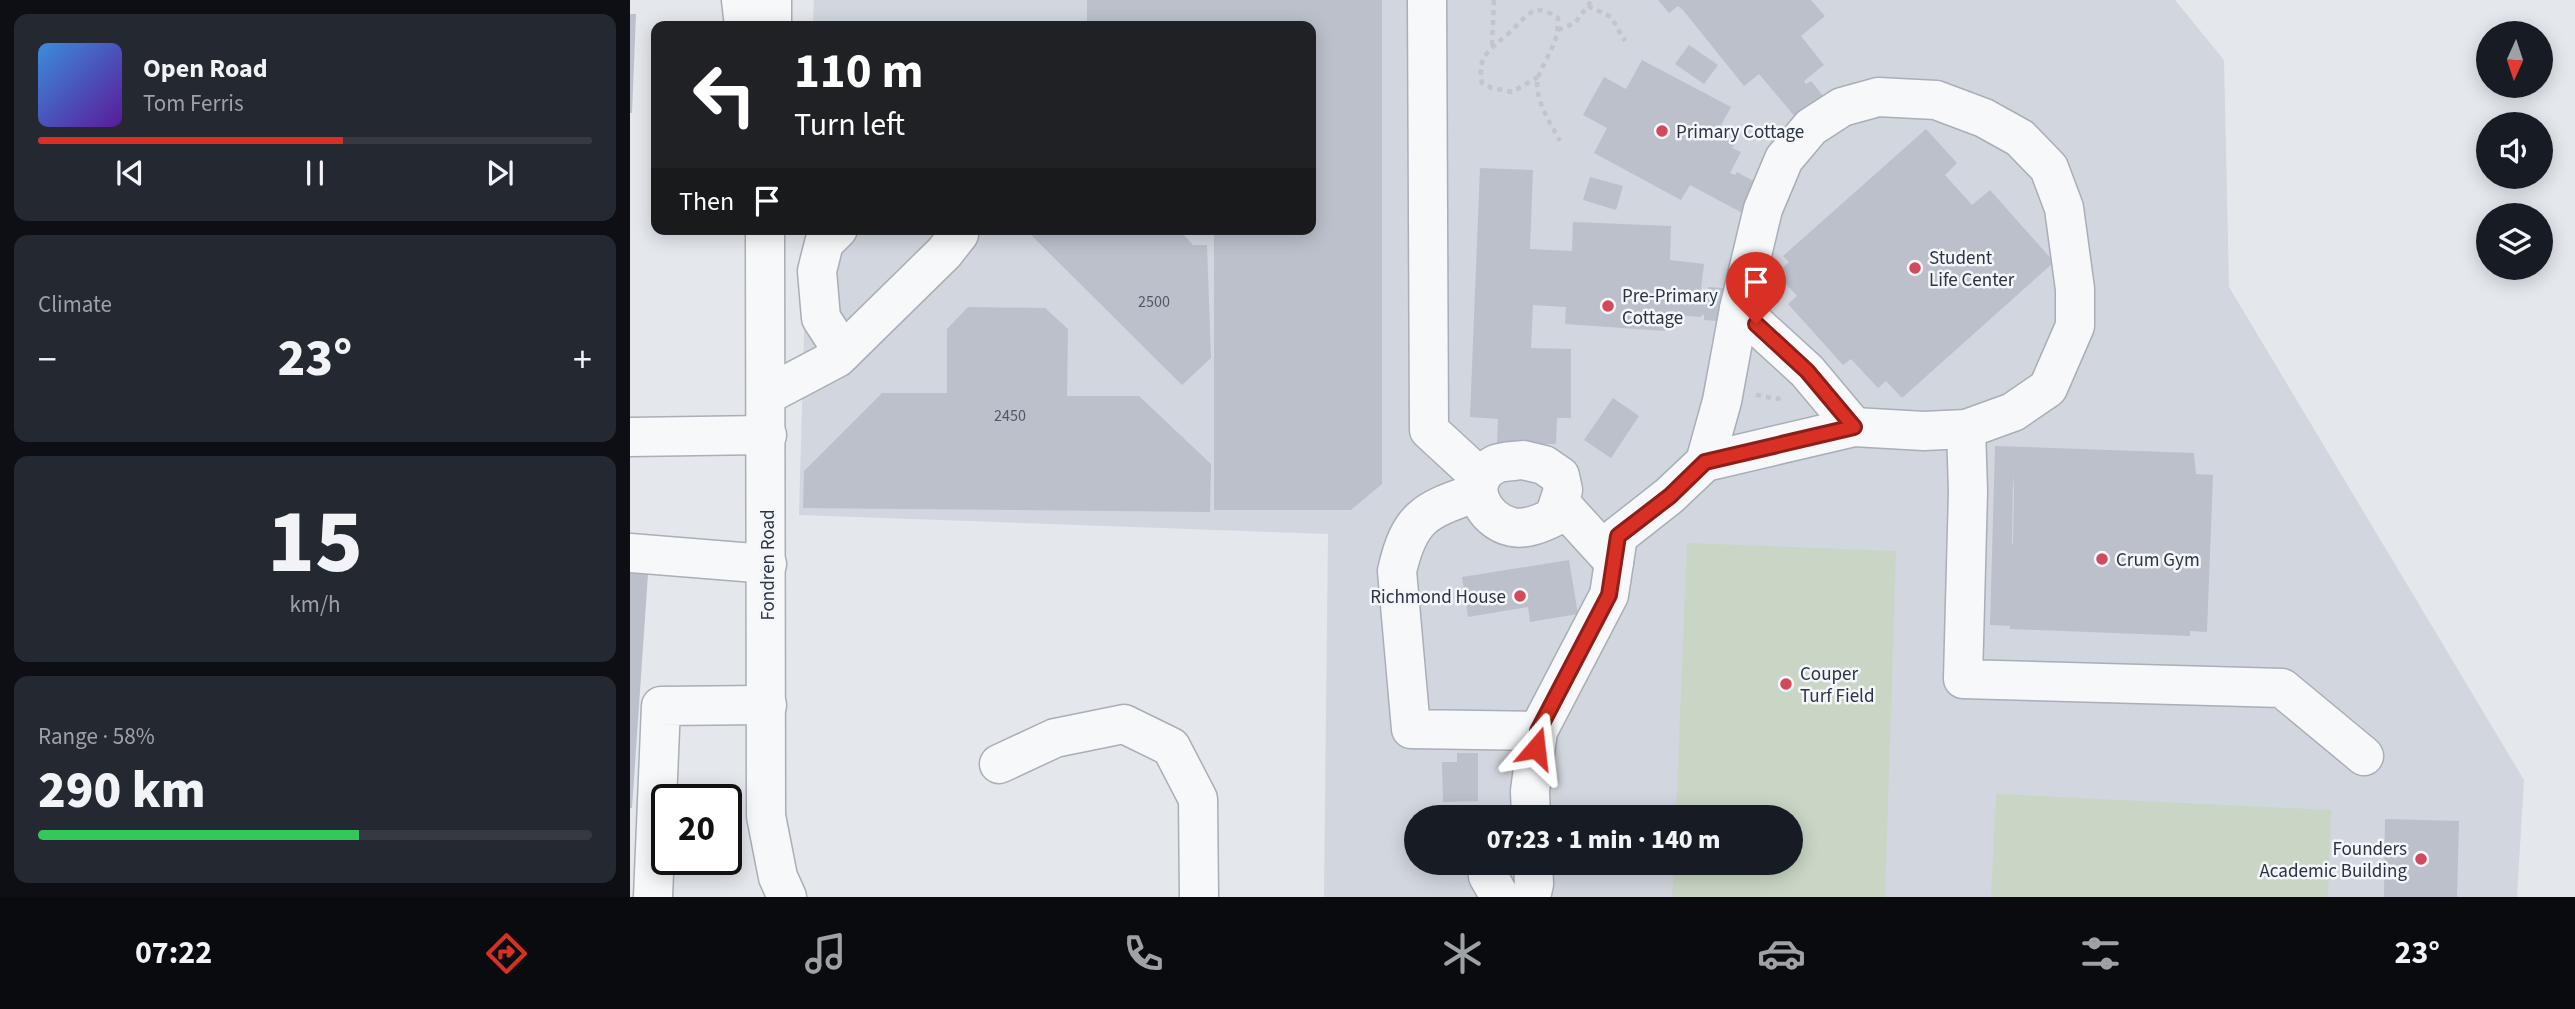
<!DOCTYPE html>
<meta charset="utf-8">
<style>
:root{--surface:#171b24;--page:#242831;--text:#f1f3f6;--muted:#9ea1a6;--line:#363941;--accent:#d93025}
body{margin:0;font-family:"Source Sans 3",sans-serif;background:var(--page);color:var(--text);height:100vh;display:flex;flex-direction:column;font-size:26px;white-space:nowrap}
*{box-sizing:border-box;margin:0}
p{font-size:23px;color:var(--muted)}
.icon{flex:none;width:38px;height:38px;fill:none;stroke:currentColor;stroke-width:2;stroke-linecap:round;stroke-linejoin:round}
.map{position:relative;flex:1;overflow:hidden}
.side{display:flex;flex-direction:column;gap:14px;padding:14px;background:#0d0f14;width:630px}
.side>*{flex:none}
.guide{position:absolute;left:21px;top:21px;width:665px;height:214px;border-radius:14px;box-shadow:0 4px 18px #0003;background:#202124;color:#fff;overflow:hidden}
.needle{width:46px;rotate:183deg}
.controls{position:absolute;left:1846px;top:21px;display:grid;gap:14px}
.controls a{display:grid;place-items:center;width:77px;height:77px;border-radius:50%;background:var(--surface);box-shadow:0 4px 18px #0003;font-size:35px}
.speed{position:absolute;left:21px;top:784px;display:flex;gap:14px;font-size:35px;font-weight:700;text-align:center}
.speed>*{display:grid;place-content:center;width:91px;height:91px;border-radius:50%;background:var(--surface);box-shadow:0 4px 18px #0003;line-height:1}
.speed .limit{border:4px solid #111;border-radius:10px;background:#fff;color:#111}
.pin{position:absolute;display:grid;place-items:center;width:60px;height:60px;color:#fff;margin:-72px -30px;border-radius:50% 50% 50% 0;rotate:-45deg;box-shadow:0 0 7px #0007}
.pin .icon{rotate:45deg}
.me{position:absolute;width:77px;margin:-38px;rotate:17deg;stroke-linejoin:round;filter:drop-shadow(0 0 5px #0008)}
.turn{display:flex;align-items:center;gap:24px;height:147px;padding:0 28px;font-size:32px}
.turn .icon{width:91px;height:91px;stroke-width:2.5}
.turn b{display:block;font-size:49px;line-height:60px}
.then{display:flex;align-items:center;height:66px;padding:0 28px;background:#0003;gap:14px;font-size:26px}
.big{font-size:52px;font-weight:800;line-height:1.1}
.side .tile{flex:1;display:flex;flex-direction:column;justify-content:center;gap:10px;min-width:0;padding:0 24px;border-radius:14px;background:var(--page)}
.side .dial{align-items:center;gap:0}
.dial b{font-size:91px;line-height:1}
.song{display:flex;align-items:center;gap:21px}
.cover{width:84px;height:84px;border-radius:10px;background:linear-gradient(135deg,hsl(210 70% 55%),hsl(270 70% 35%))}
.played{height:7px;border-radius:4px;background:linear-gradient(90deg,var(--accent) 55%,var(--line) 55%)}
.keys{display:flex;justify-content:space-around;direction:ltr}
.heat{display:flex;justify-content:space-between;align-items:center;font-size:38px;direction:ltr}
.charge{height:10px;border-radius:5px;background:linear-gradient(90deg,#34c759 58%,var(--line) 0)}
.trip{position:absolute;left:774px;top:805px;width:399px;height:70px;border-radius:35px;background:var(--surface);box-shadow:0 4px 18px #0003;font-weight:800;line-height:70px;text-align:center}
.dock{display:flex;height:112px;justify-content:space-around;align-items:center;background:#090b0e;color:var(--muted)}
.dock .icon{width:49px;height:49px}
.dock .current{color:var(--accent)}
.dock b{font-size:32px;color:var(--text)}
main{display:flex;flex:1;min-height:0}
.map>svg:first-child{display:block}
</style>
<main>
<section class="side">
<div class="tile">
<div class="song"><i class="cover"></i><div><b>Open Road</b><p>Tom Ferris</p></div></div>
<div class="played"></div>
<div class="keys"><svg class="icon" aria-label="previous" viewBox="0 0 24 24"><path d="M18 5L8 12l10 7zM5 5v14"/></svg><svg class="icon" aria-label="pause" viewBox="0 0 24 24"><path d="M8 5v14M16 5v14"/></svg><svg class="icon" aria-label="next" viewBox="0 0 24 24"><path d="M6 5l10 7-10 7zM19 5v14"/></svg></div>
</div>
<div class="tile"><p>Climate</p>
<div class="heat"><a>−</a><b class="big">23°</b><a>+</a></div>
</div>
<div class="tile dial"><b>15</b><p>km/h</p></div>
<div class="tile"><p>Range · 58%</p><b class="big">290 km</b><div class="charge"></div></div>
</section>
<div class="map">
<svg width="1945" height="897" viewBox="0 0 1945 897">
<rect width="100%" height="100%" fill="#e4e7ec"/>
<!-- built -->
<path fill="#d2d6de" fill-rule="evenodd" d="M184 0H1545L1594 60 1599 287 1894 780 1887 897H694L698 534 169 515 177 229H681V26H183ZM786 817H1160V863H786Z"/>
<!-- green -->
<g fill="#c9d6c5">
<path d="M1057 543 1266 551 1255 897H1042L1044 863H1160V817H1046Z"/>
<path d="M1366 794 1701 810 1698 897H1361Z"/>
</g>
<!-- building -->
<g fill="#bbc0ca" fill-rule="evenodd">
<path d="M457 0H752V484L721 510H584V229H681V26H457Z"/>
<path d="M1028 0H1181L1195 16 1171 36 1194 65 1174 81 1176 84 1181 81 1199 103 1171 124 1129 74 1114 86 1053 10 1048 6 1039 13Z"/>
<path d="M0 14H6L2 113H0Z"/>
<path d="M1059 45 1088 65 1074 84 1045 64Z"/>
<path d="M1012 60 1101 107 1086 134 1105 144 1102 148 1111 152 1100 173 1105 175 1107 172 1132 186 1116 215 1060 185 1051 200 964 153 977 128 953 115 974 77 996 89Z"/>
<path d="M1296 129 1327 163 1315 175 1342 205 1360 190 1424 262 1272 398 1256 381 1248 388 1221 359 1213 365 1158 304 1167 296 1146 273 1159 262 1153 256Z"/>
<path d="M850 168 903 170 900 249 942 251 943 222 1041 226 1040 260 1074 264 1071 290H1078V287L1105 289 1102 322 1074 320V314L1070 317 1037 314 1035 331 935 324 936 307 903 305 901 348 941 349V418H927L926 444H867L868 419 840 417Z"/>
<path d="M960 177 993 186 986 210 953 200Z"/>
<path d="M395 229H548L563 245H577L581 358 552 385Z"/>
<path d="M338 307 415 308 438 329 437 396H509L581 464 580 512 173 508 174 471 252 393H317V329Z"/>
<path d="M983 398 1009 416 981 458 954 440Z"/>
<path d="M1365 446 1564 453 1566 474 1583 475 1577 632 1560 631V636L1380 629V626L1360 625ZM1383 474 1384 492 1383 544H1382Z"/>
<path d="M939 560 948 614 900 622 898 607 838 617 832 577Z"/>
<path d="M0 573 18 574 2 808H0Z"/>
<path d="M827 753H848V801L813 802 812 762H827Z"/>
<path d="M1755 819 1829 821 1827 897H1754Z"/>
</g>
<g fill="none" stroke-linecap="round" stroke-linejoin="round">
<defs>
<g id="minor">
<path d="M111 0 114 26"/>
<path d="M797 0 799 430 851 478"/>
<path d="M142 26V0"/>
<path d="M135 229 136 816 148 877 157 897"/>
<path d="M208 229 194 243 187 271 191 318 213 352"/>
<path d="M1109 309 1177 371 1224 427"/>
<path d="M137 395 207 358 314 253 329 234 328 229"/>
<path d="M1336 429 1338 491 1333 679 1652 688 1734 756"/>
<path d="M0 437 137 435"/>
<path d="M893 460 914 465 930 476 933 490 924 517C912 523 896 530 882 527 853 521 832 481 866 464 873 461 885 461 893 460Z"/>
<path d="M848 492C797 510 780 514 767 571L781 729 908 731"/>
<path d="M931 504 984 562"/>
<path d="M0 553 137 564"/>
<path d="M369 764 425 738 494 724 541 747 568 799 569 897"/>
<path d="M901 817 900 791 908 731 979 595 988 536 1039 496 1075 462 1224 427 1294 431 1336 429 1383 412 1418 388 1445 326V289L1434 208 1419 168 1390 138 1354 118 1306 100 1248 97 1212 107 1181 127 1154 159 1133 209 1109 309 1092 401 1075 462"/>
<path d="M865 863 858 876 870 897"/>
<path d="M23 897 31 706 137 705"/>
<path d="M901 897 904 884 903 863"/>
</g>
</defs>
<!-- minor casing -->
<use href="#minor" stroke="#a9aeb7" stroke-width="41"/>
<!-- path -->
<g stroke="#c2c5cb" stroke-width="4.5" stroke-dasharray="5 5" stroke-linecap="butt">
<path d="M958 6 981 17 995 41"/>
<path d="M928 30 945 23 962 0"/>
<path d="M862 45 864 0"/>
<path d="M908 77 882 92 862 88 852 83C846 56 861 49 879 33 897 17 902 0 928 18 928 46 918 52 909 75 901 95 921 124 930 141"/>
<path d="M1126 395 1148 399 1154 394"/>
</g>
<!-- minor -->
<use href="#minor" stroke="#f7f8fa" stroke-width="38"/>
</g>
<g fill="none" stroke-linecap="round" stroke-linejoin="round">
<defs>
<path id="route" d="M906 748 908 731 979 595 988 536 1040 496 1075 462 1224 427 1177 371 1126 324"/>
</defs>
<!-- route casing -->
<use href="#route" stroke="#8d1f18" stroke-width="18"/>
<!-- route -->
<use href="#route" stroke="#d93025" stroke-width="12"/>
</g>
<!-- markers -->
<g fill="#d1495b" stroke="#f4f6f9" stroke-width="2.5">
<circle cx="1032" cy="131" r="7"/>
<circle cx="1285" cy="268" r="7"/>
<circle cx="978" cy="306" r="7"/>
<circle cx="1472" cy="559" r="7"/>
<circle cx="890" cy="596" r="7"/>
<circle cx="1156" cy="684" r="7"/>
<circle cx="1791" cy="859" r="7"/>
</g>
<g text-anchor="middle" stroke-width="5" stroke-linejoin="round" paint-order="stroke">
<!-- number labels -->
<g font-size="16" fill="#4f5766">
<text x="524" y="307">2500</text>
<text x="380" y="421">2450</text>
</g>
<!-- poi labels -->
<g font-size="19" fill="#2b3445" stroke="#f4f6f9" text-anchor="start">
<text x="1046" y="138">Primary Cottage</text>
<text x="1299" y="264">Student<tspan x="1299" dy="22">Life Center</tspan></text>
<text x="992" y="302">Pre-Primary<tspan x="992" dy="22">Cottage</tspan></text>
<text x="1486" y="566">Crum Gym</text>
<text x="876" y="603" text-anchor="end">Richmond House</text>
<text x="1170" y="680">Couper<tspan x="1170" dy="22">Turf Field</tspan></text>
<text x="1777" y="855" text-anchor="end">Founders<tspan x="1777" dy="22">Academic Building</tspan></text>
</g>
<!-- street labels -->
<g font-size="19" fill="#2b3445" stroke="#f4f6f9">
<text transform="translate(137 565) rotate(-90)" y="7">Fondren Road</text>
</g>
</g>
</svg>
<div class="controls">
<a><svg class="needle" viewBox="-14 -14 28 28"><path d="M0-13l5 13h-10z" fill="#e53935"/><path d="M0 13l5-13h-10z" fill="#9ea1a6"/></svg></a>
<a><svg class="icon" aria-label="sound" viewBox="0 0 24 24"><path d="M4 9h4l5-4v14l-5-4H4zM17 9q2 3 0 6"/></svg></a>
<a><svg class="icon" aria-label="layers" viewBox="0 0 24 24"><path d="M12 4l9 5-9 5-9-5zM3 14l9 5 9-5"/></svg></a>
</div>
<div class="speed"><div class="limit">20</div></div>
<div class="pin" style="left:1126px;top:324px;background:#d93025"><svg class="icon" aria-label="arrive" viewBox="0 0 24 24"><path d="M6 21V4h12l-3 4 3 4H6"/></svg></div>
<svg class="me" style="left:906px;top:748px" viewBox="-20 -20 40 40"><path d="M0-17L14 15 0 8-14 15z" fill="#d93025" stroke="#fff" stroke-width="4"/></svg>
<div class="trip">07:23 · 1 min · 140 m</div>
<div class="guide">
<div class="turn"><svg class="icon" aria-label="left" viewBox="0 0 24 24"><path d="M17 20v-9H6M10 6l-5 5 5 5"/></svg><div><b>110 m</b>Turn left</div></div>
<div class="then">Then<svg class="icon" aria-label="arrive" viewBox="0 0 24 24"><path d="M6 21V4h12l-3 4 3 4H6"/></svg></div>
</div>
</div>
</main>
<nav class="dock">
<b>07:22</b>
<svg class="icon current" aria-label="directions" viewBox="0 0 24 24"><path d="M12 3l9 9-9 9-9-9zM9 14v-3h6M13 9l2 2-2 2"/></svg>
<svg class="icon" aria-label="music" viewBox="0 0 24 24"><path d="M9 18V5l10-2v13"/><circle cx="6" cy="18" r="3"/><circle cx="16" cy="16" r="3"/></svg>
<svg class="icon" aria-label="phone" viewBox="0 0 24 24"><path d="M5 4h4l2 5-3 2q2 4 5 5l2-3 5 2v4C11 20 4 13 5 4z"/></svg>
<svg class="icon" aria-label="climate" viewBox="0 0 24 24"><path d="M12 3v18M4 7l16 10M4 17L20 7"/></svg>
<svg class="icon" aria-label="car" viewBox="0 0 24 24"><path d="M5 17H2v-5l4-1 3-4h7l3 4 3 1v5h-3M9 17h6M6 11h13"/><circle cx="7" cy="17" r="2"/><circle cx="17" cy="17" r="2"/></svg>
<svg class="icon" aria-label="filters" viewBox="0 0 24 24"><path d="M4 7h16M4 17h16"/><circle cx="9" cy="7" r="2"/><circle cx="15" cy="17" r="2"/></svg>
<b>23°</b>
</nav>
